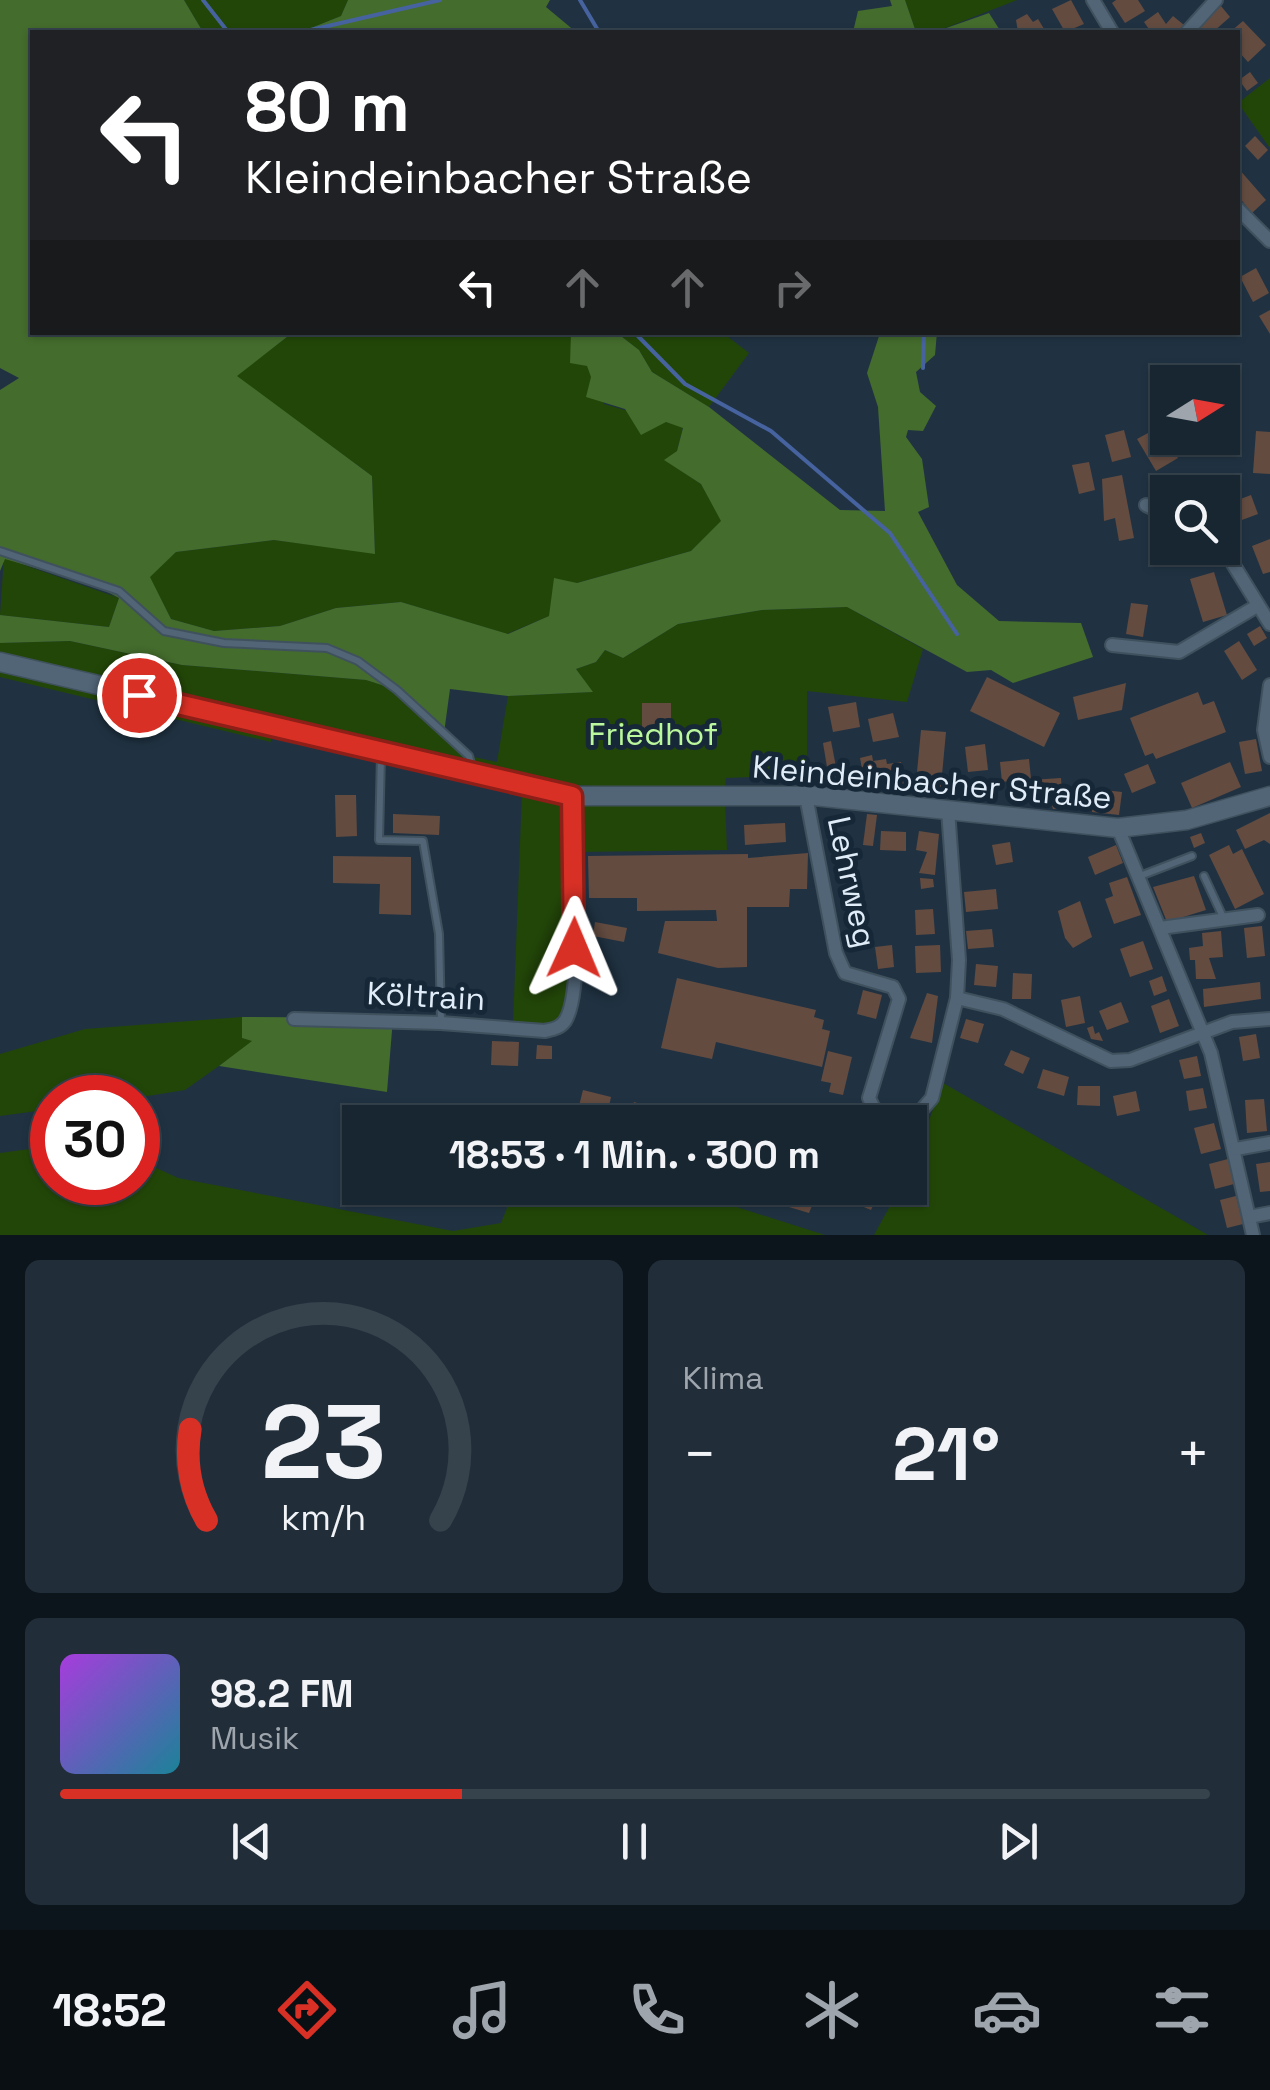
<!DOCTYPE html>
<html lang="de">
<meta charset="utf-8">
<style>
:root{--surface:#182632;--page:#212e3a;--text:#f1f3f6;--muted:#9fa5ac;--line:#36434d;--accent:#d93025}
body{margin:0;font-family:"Space Grotesk",sans-serif;background:var(--page);color:var(--text);height:100vh;display:flex;flex-direction:column;font-size:38px;white-space:nowrap}
*{box-sizing:border-box;margin:0}
p{font-size:32px;color:var(--muted)}
.icon{flex:none;width:55px;height:55px;fill:none;stroke:currentColor;stroke-width:2;stroke-linecap:round;stroke-linejoin:round}
.map{position:relative;height:1235px;overflow:hidden}
.side{display:flex;flex-direction:column;gap:25px;padding:25px;background:#0d151c;flex:1}
.side>*{flex:none}
.hud{position:absolute;left:30px;top:30px;width:1210px;height:305px;border-radius:0px;box-shadow:0 2px 8px #0004,0 0 0 2px var(--line);background:#202124;color:#fff;overflow:hidden}
.needle{width:65px;rotate:79deg}
.tools{position:absolute;left:1150px;top:365px;display:grid;gap:20px}
.tools a{display:grid;place-items:center;width:90px;height:90px;border-radius:0px;background:var(--surface);box-shadow:0 2px 8px #0004,0 0 0 2px var(--line);font-size:50px}
.speed{position:absolute;left:30px;top:1075px;display:flex;gap:20px;font-size:50px;font-weight:700;text-align:center}
.speed>*{display:grid;place-content:center;width:130px;height:130px;border-radius:50%;background:var(--surface);box-shadow:0 2px 8px #0004,0 0 0 2px var(--line);line-height:1}
.speed .limit{border:15px solid #d22;background:#fff;color:#111}
.pin{position:absolute;display:grid;place-items:center;width:85px;height:85px;color:#fff;margin:-42px;border:5px solid #fff;border-radius:50%;box-shadow:0 2px 10px #0007}
.me{position:absolute;width:110px;margin:-55px;rotate:1deg;stroke-linejoin:round;filter:drop-shadow(0 0 8px #0008)}
.turn{display:flex;align-items:center;gap:35px;height:210px;padding:0 50px;font-size:45px}
.turn .icon{width:130px;height:130px;stroke-width:2.5}
.turn b{display:block;font-size:70px;line-height:85px}
.lanes{display:flex;align-items:center;height:95px;padding:0 50px;background:#0003;justify-content:center;gap:50px;direction:ltr}
.lanes .off{opacity:.35}
.big{font-size:75px;font-weight:600;line-height:1.1}
.side .widget{flex:1;display:flex;flex-direction:column;justify-content:center;gap:15px;min-width:0;padding:0 35px;border-radius:15px;background:var(--page)}
.side .dial{align-items:center;gap:0}
.dial svg{height:260px;overflow:visible;fill:none;stroke:var(--line);stroke-width:7;stroke-linecap:round;text-anchor:middle}
.dial text{fill:var(--text);stroke:none}
.song{display:flex;align-items:center;gap:30px}
.cover{width:120px;height:120px;border-radius:15px;background:linear-gradient(135deg,hsl(280 70% 55%),hsl(190 70% 35%))}
.played{height:10px;border-radius:5px;background:linear-gradient(90deg,var(--accent) 35%,var(--line) 35%)}
.keys{display:flex;justify-content:space-around;direction:ltr}
.heat{display:flex;justify-content:space-between;align-items:center;font-size:55px;direction:ltr}
.side .tiles{flex:1;display:grid;gap:25px;grid-template-columns:1fr 1fr}
.widget:last-child{grid-column:span 2}
.trip{position:absolute;left:342px;top:1105px;width:585px;height:100px;border-radius:0px;background:var(--surface);box-shadow:0 2px 8px #0004,0 0 0 2px var(--line);font-weight:600;line-height:100px;text-align:center}
.tabs{display:flex;height:160px;justify-content:space-around;align-items:center;background:#0a0f14;color:var(--muted)}
.tabs .icon{width:70px;height:70px}
.tabs .on{color:var(--accent)}
.tabs b{font-size:45px;color:var(--text)}
.map>svg:first-child{display:block}
</style>
<div class="map">
<svg width="1270" height="1235" viewBox="0 0 1270 1235">
<rect width="100%" height="100%" fill="#203242"/>
<!-- green -->
<g fill="#224608">
<path d="M184 0H348L341 16 301 32H203Z"/>
<path d="M905 0H1017L935 32H916Z"/>
<path d="M1270 78V148L1238 103Z"/>
<path d="M292 333H571V362L587 366 604 404 683 427 677 451 665 460 701 484 722 521 691 551 577 583 549 616 507 634 401 602 336 608 280 626 214 631 171 619 149 576 176 552 274 540 375 553 372 476 236 376Z"/>
<path d="M617 333H723L749 353 709 407 652 372 639 350Z"/>
<path d="M4 558 119 598 109 627 0 615Z"/>
<path d="M847 607 923 649 907 702 807 691V775L726 778 725 791 546 784 0 656V643L70 641 182 665 366 680 397 690 469 756 497 762 508 696 592 692 576 669 596 662 605 650 623 658 678 624 762 610Z"/>
<path d="M0 669 271 733V742L0 677Z"/>
<path d="M522 792 561 796 563 805 570 807 569 989 561 1018 545 1026 513 1024Z"/>
<path d="M584 802H725L727 850 575 852 578 810Z"/>
<path d="M242 1017V1038L254 1041 185 1090 135 1098H52V1109L0 1116V1054L85 1029Z"/>
<path d="M943 1083 1208 1235H874L900 1188H910V1170Z"/>
<path d="M52 1146V1182H138V1148L150 1165 178 1178 453 1231 501 1223 515 1188H677L825 1235H0V1153Z"/>
</g>
<!-- forest -->
<g fill="#446c2d">
<path d="M0 0H184L203 32H32V332L292 333 237 376 372 476 375 554 274 540 176 552 150 577 171 619 214 631 280 626 336 608 401 602 508 634 549 616 554 578 577 583 691 551 721 521 701 484 664 460 677 451 683 428 666 422 641 435 625 409 586 397 591 377 587 366 570 363 571 333H617L639 350 652 372 709 407 840 510 885 511 878 407 867 373 880 333 937 332 935 355 916 372 920 392 936 406 923 431 908 430 906 437 922 459 929 507 918 512 957 585 999 621 1081 623 1093 657 1013 683 991 670 967 672 847 607 762 610 678 624 623 658 605 650 596 662 576 669 593 692 508 696 450 689 444 733 397 690 366 680 182 665 70 641 0 643V615L109 627 119 598 96 586 5 559 0 571V390L19 378 0 368Z"/>
<path d="M348 0H550L546 7 576 32H301L341 16Z"/>
<path d="M890 0H905L916 32H853L858 11 892 6Z"/>
<path d="M989 13 1001 32H935Z"/>
<path d="M242 1017 393 1018 387 1092 219 1066 252 1041 242 1038Z"/>
</g>
<g fill="none" stroke-linecap="round" stroke-linejoin="round">
<!-- stream -->
<g stroke="#4663a0" stroke-width="4">
<path d="M203 0 228 32"/>
<path d="M580 0 599 32"/>
<path d="M302 32 440 0"/>
<path d="M634 332 685 384 771 431 890 533 957 634"/>
<path d="M923 368 924 332"/>
</g>
</g>
<!-- building -->
<g fill="#634b40">
<path d="M1071 0 1084 24 1065 32 1052 9Z"/>
<path d="M1116 0H1138L1145 11 1125 23 1112 3Z"/>
<path d="M1221 6 1230 17 1213 32H1191Z"/>
<path d="M1158 12 1166 24 1173 16 1184 25 1178 32H1151L1144 22Z"/>
<path d="M1027 14 1033 22 1038 19 1046 32H1018L1016 20Z"/>
<path d="M1243 21 1266 45 1248 62 1238 51V32H1230Z"/>
<path d="M1250 72 1258 83 1247 91 1239 80Z"/>
<path d="M1255 136 1268 150 1258 160 1245 146Z"/>
<path d="M1238 168 1266 200 1252 213 1238 196Z"/>
<path d="M1256 268 1269 293 1253 302 1240 277Z"/>
<path d="M1270 310V334L1259 316Z"/>
<path d="M1159 427 1178 458 1156 471 1137 439Z"/>
<path d="M1124 430 1131 457 1112 462 1105 435Z"/>
<path d="M1256 431 1270 432V474L1253 473Z"/>
<path d="M1089 462 1095 490 1079 494 1072 465Z"/>
<path d="M1122 475 1134 538 1119 541 1115 518 1104 521 1102 479Z"/>
<path d="M1189 475 1197 487 1188 492H1168V501L1160 492Z"/>
<path d="M1251 495 1258 514 1223 527 1222 506Z"/>
<path d="M1270 539V572L1263 574 1252 546Z"/>
<path d="M1170 548H1189L1191 551 1176 559Z"/>
<path d="M1214 572 1227 615 1203 622 1190 579Z"/>
<path d="M1131 603 1148 605 1143 637 1126 634Z"/>
<path d="M1260 626 1267 638 1254 646 1247 634Z"/>
<path d="M1239 641 1257 670 1242 680 1224 651Z"/>
<path d="M987 677 1060 713 1044 747 970 711Z"/>
<path d="M1126 683 1122 710 1078 720 1073 697Z"/>
<path d="M1198 692 1203 705 1214 701 1226 732 1156 759 1153 753 1145 756 1130 718Z"/>
<path d="M856 702 860 727 833 732 828 707Z"/>
<path d="M642 703H671V727L642 728Z"/>
<path d="M893 713 899 737 873 742 868 719Z"/>
<path d="M921 730 946 732 942 775H951L949 796 915 793Z"/>
<path d="M1256 739 1262 771 1245 774 1239 742Z"/>
<path d="M831 741 837 772 828 773 823 743Z"/>
<path d="M985 744 988 770 968 772 965 747Z"/>
<path d="M872 755 873 761 886 759 887 764 901 762 905 785H865L860 758Z"/>
<path d="M1029 759 1031 779 1002 782 1000 762Z"/>
<path d="M1230 762 1241 787 1192 808 1181 783Z"/>
<path d="M1148 764 1156 783 1132 793 1124 774Z"/>
<path d="M1061 778 1062 794 1076 793 1077 807 1053 809 1048 792 1046 796H1031L1030 780Z"/>
<path d="M1095 789 1122 792 1119 815 1092 812Z"/>
<path d="M335 795H356L357 836 336 837Z"/>
<path d="M1270 813V844L1264 840 1245 849 1236 830Z"/>
<path d="M393 814 440 816 439 835 393 833Z"/>
<path d="M867 814 877 815 873 846 863 845Z"/>
<path d="M785 823 786 842 745 845 744 825Z"/>
<path d="M881 831 906 832V851L880 850Z"/>
<path d="M919 831 939 834 935 875 919 873 927 852 916 850Z"/>
<path d="M1201 833 1205 843 1194 848 1190 837Z"/>
<path d="M1010 842 1013 862 996 865 992 845Z"/>
<path d="M1116 845 1123 863 1095 875 1088 857Z"/>
<path d="M1229 845 1233 854 1242 849 1264 894 1235 909 1209 855Z"/>
<path d="M808 853 807 889H790L789 907H747V967L718 968 658 953 665 921H717L716 910 637 911V898H589L588 856 748 854V858Z"/>
<path d="M333 856 411 857V915L379 914 380 884 333 883Z"/>
<path d="M1194 876 1206 910 1167 922 1153 887Z"/>
<path d="M1127 877 1141 915 1114 924 1105 899 1113 896 1109 883Z"/>
<path d="M920 878 933 879 934 887 921 889Z"/>
<path d="M996 889 998 909 966 912 964 892Z"/>
<path d="M1080 901 1092 937 1073 948 1065 938 1058 911Z"/>
<path d="M933 909 935 934 916 935 915 910Z"/>
<path d="M595 922 627 928 624 942 593 936Z"/>
<path d="M1262 926 1265 956 1247 958 1244 928Z"/>
<path d="M992 929 994 947 968 949 966 931Z"/>
<path d="M1221 931 1223 957 1209 958 1216 979H1196L1195 960H1190L1189 948 1203 946 1202 933Z"/>
<path d="M1143 941 1153 969 1130 977 1120 949Z"/>
<path d="M892 945 894 967 878 969 875 947Z"/>
<path d="M940 945 941 972 916 973 915 946Z"/>
<path d="M976 964 998 966 996 987 974 985Z"/>
<path d="M1013 973 1032 974 1031 999H1012Z"/>
<path d="M1162 976 1167 991 1154 996 1149 981Z"/>
<path d="M677 978 816 1010 814 1017 824 1020 822 1029 830 1031 822 1067 716 1042 712 1059 661 1048Z"/>
<path d="M1260 982 1261 999 1204 1007 1203 989Z"/>
<path d="M863 990 882 995 876 1019 857 1014Z"/>
<path d="M927 993 938 996 932 1043 910 1038Z"/>
<path d="M1080 996 1085 1023 1066 1027 1061 1000Z"/>
<path d="M1169 999 1179 1026 1160 1033 1151 1006Z"/>
<path d="M1121 1002 1129 1022 1107 1030 1099 1011Z"/>
<path d="M966 1019 984 1024 978 1043 960 1038Z"/>
<path d="M1093 1026 1095 1034 1099 1032 1103 1041 1091 1039 1087 1028Z"/>
<path d="M1256 1034 1260 1058 1243 1061 1239 1037Z"/>
<path d="M492 1041 519 1042 518 1066 491 1065Z"/>
<path d="M537 1045 552 1046V1059H536Z"/>
<path d="M1011 1050 1030 1058 1023 1074 1004 1065Z"/>
<path d="M828 1051 852 1057 843 1095 829 1092 831 1083 821 1081Z"/>
<path d="M1197 1056 1201 1076 1184 1079 1179 1060Z"/>
<path d="M1043 1069 1069 1077 1064 1096 1037 1088Z"/>
<path d="M1078 1086H1100V1106L1077 1105Z"/>
<path d="M1203 1088 1207 1108 1189 1111 1186 1091Z"/>
<path d="M583 1090 611 1097 607 1116 578 1110Z"/>
<path d="M1136 1091 1140 1111 1117 1116 1113 1096Z"/>
<path d="M1264 1099 1267 1131 1247 1133 1245 1100Z"/>
<path d="M634 1102 696 1122H652L630 1115Z"/>
<path d="M1214 1123 1221 1149 1201 1154 1194 1128Z"/>
<path d="M1228 1159 1234 1184 1215 1189 1209 1164Z"/>
<path d="M1270 1162V1191L1260 1192 1256 1164Z"/>
<path d="M763 1188H802L817 1194 809 1213 759 1198Z"/>
<path d="M818 1188H867L879 1192 871 1210Z"/>
<path d="M1236 1196 1243 1224 1227 1228 1220 1200Z"/>
</g>
<g fill="none" stroke-linecap="round" stroke-linejoin="round">
<defs>
<g id="lane">
<path d="M0 551 119 591 164 631 224 643 327 648 358 661 397 690 469 756 472 768"/>
<path d="M381 754 379 840 423 841 439 934 441 1021"/>
<path d="M1140 876 1192 856"/>
<path d="M1204 876 1223 917"/>
</g>
<g id="street">
<path d="M1093 0 1112 32"/>
<path d="M1187 32 1216 0"/>
<path d="M1238 209 1270 241"/>
<path d="M1146 505 1168 516"/>
<path d="M1216 548 1230 559 1270 624"/>
<path d="M1112 645 1179 652 1257 606"/>
<path d="M1270 685 1264 730 1270 757"/>
<path d="M806 796 836 953 845 973 893 987 899 999 869 1098 874 1109 903 1119 920 1112 932 1098 957 998 959 960 948 810"/>
<path d="M1118 828 1211 1053 1253 1235"/>
<path d="M1160 928 1258 915"/>
<path d="M957 998 1003 1009 1111 1061 1130 1060 1232 1022 1270 1019"/>
<path d="M294 1019 441 1023 545 1031C553 1029 560 1028 565 1021 586 989 572 839 572 796"/>
<path d="M1236 1149 1270 1143"/>
<path d="M1249 1217 1270 1213"/>
</g>
<path id="secondary" d="M0 662 572 796H814L1118 828 1187 820 1270 796"/>
</defs>
<!-- lane casing -->
<use href="#lane" stroke="#40515e" stroke-width="10"/>
<!-- street casing -->
<use href="#street" stroke="#40515e" stroke-width="16"/>
<!-- secondary casing -->
<use href="#secondary" stroke="#40515e" stroke-width="21"/>
<!-- lane -->
<use href="#lane" stroke="#516577" stroke-width="6"/>
<!-- street -->
<use href="#street" stroke="#516577" stroke-width="12"/>
<!-- secondary -->
<use href="#secondary" stroke="#516577" stroke-width="18"/>
</g>
<g fill="none" stroke-linecap="round" stroke-linejoin="round">
<defs>
<path id="route" d="M139 695 572 796 574 948"/>
</defs>
<!-- route casing -->
<use href="#route" stroke="#8d1f18" stroke-width="25"/>
<!-- route -->
<use href="#route" stroke="#d93025" stroke-width="18"/>
</g>
<g text-anchor="middle" stroke-width="10" stroke-linejoin="round" paint-order="stroke">
<!-- park labels -->
<g font-size="32" fill="#bbf79c" stroke="#162838">
<text x="653" y="745">Friedhof</text>
</g>
<!-- street labels -->
<g font-size="32" fill="#e0ecf7" stroke="#162838">
<text transform="translate(932 782) rotate(5)" y="11">Kleindeinbacher Straße</text>
<text transform="translate(852 882) rotate(78)" y="11">Lehrweg</text>
<text transform="translate(426 996) rotate(3)" y="11">Költrain</text>
</g>
</g>
</svg>
<div class="tools">
<a><svg class="needle" viewBox="-14 -14 28 28"><path d="M0-13l5 13h-10z" fill="#e53935"/><path d="M0 13l5-13h-10z" fill="#9fa5ac"/></svg></a>
<a><svg class="icon" aria-label="search" viewBox="0 0 24 24"><circle cx="10" cy="10" r="6"/><path d="M15 15l6 6"/></svg></a>
</div>
<div class="speed"><div class="limit">30</div></div>
<div class="pin" style="left:139px;top:695px;background:#d93025"><svg class="icon" aria-label="arrive" viewBox="0 0 24 24"><path d="M6 21V4h12l-3 4 3 4H6"/></svg></div>
<svg class="me" style="left:574px;top:948px" viewBox="-20 -20 40 40"><path d="M0-17L14 15 0 8-14 15z" fill="#d93025" stroke="#fff" stroke-width="4"/></svg>
<div class="trip">18:53 · 1 Min. · 300 m</div>
<div class="hud">
<div class="turn"><svg class="icon" aria-label="left" viewBox="0 0 24 24"><path d="M17 20v-9H6M10 6l-5 5 5 5"/></svg><div><b>80 m</b>Kleindeinbacher Straße</div></div>
<div class="lanes"><svg class="icon" aria-label="left" viewBox="0 0 24 24"><path d="M17 20v-9H6M10 6l-5 5 5 5"/></svg><svg class="icon off" aria-label="ahead" viewBox="0 0 24 24"><path d="M12 20V5M6 11l6-6 6 6"/></svg><svg class="icon off" aria-label="ahead" viewBox="0 0 24 24"><path d="M12 20V5M6 11l6-6 6 6"/></svg><svg class="icon off" aria-label="right" viewBox="0 0 24 24"><path d="M7 20v-9h11M14 6l5 5-5 5"/></svg></div>
</div>
</div>
<section class="side">
<div class="tiles">
<div class="widget dial"><svg viewBox="0 0 100 80">
<path d="M14 69A42 42 0 1 1 86 69"/>
<path d="M14 69A42 42 0 0 1 9 41" stroke="#d93025"/>
<text x="50" y="56" font-size="32" font-weight="700">23</text>
<text x="50" y="72" font-size="11">km/h</text>
</svg></div>
<div class="widget"><p>Klima</p>
<div class="heat"><a>−</a><b class="big">21°</b><a>+</a></div>
</div>
<div class="widget">
<div class="song"><i class="cover"></i><div><b>98.2 FM</b><p>Musik</p></div></div>
<div class="played"></div>
<div class="keys"><svg class="icon" aria-label="previous" viewBox="0 0 24 24"><path d="M18 5L8 12l10 7zM5 5v14"/></svg><svg class="icon" aria-label="pause" viewBox="0 0 24 24"><path d="M8 5v14M16 5v14"/></svg><svg class="icon" aria-label="next" viewBox="0 0 24 24"><path d="M6 5l10 7-10 7zM19 5v14"/></svg></div>
</div>
</div>
</section>
<nav class="tabs">
<b>18:52</b>
<svg class="icon on" aria-label="directions" viewBox="0 0 24 24"><path d="M12 3l9 9-9 9-9-9zM9 14v-3h6M13 9l2 2-2 2"/></svg>
<svg class="icon" aria-label="music" viewBox="0 0 24 24"><path d="M9 18V5l10-2v13"/><circle cx="6" cy="18" r="3"/><circle cx="16" cy="16" r="3"/></svg>
<svg class="icon" aria-label="phone" viewBox="0 0 24 24"><path d="M5 4h4l2 5-3 2q2 4 5 5l2-3 5 2v4C11 20 4 13 5 4z"/></svg>
<svg class="icon" aria-label="climate" viewBox="0 0 24 24"><path d="M12 3v18M4 7l16 10M4 17L20 7"/></svg>
<svg class="icon" aria-label="car" viewBox="0 0 24 24"><path d="M5 17H2v-5l4-1 3-4h7l3 4 3 1v5h-3M9 17h6M6 11h13"/><circle cx="7" cy="17" r="2"/><circle cx="17" cy="17" r="2"/></svg>
<svg class="icon" aria-label="filters" viewBox="0 0 24 24"><path d="M4 7h16M4 17h16"/><circle cx="9" cy="7" r="2"/><circle cx="15" cy="17" r="2"/></svg>
</nav>
